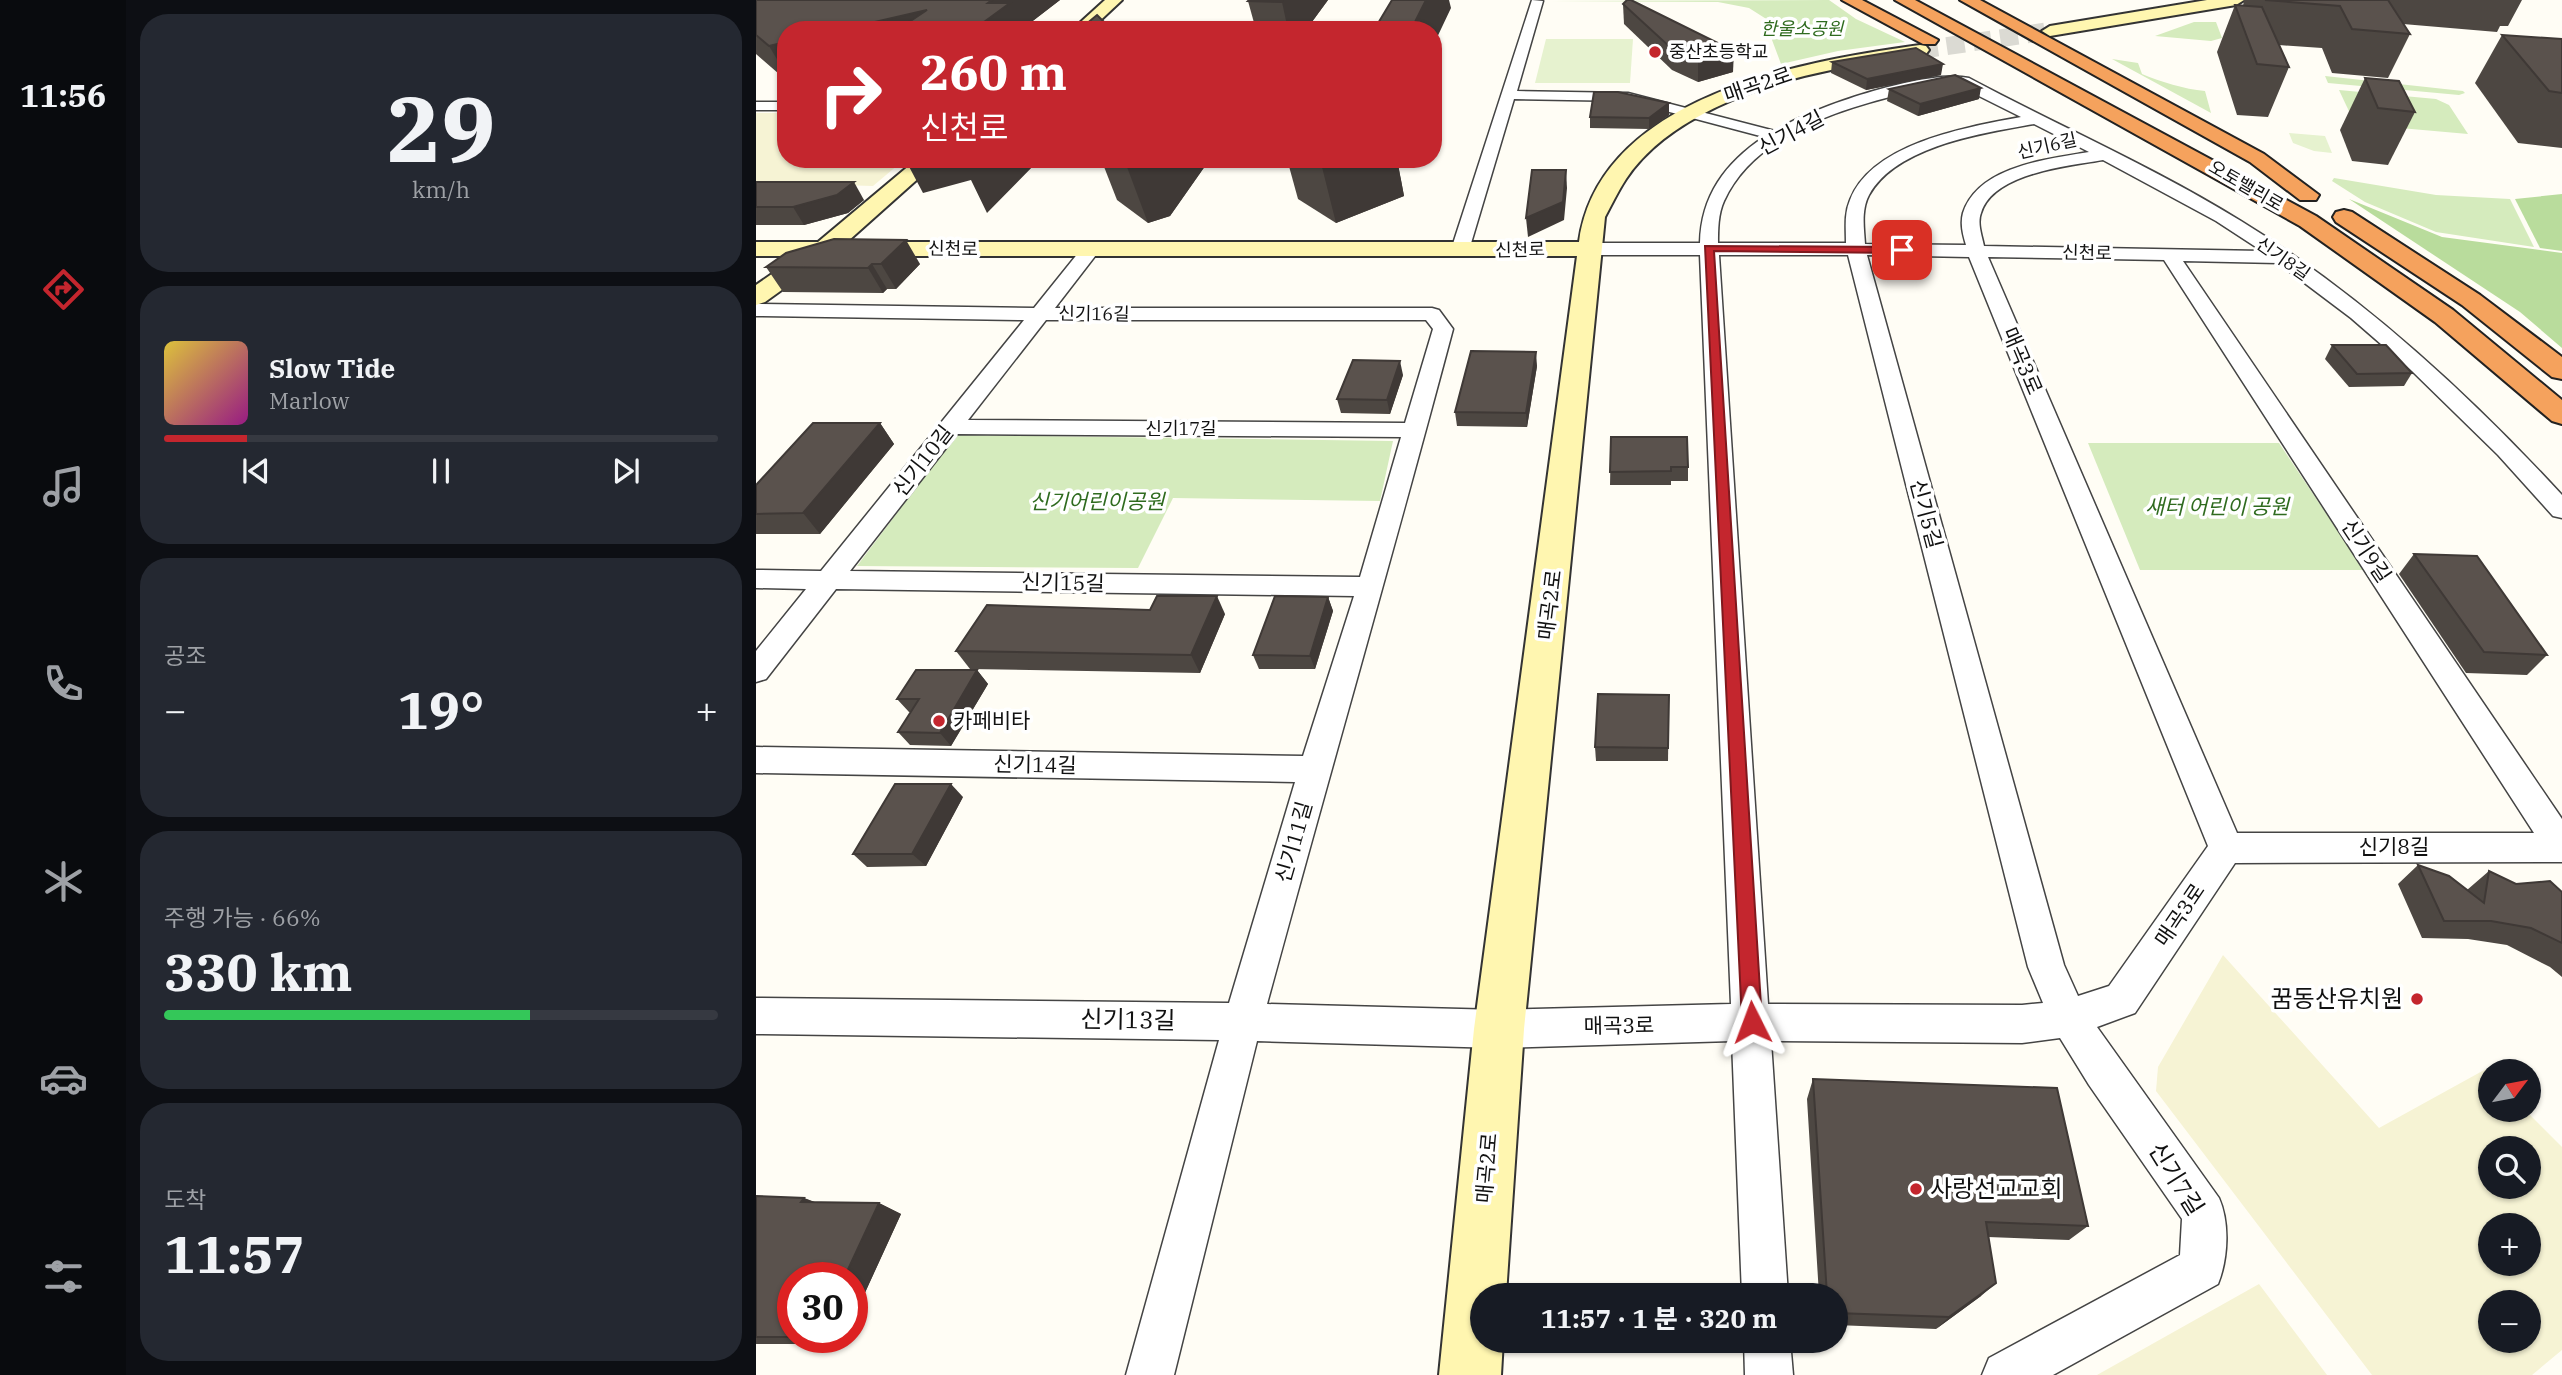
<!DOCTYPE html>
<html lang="ko">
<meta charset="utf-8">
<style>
:root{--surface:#171b24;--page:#242831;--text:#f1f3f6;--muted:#9ea1a6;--line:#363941;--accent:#c4262e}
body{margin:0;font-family:"IBM Plex Serif","Noto Sans KR",serif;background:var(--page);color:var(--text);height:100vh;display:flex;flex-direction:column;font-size:26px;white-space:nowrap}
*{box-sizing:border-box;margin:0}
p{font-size:23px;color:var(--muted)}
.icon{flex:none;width:38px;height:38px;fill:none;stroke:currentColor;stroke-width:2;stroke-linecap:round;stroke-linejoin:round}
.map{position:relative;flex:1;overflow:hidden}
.details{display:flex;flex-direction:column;gap:14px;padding:14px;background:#0d0f14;width:630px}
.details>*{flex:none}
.guide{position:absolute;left:21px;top:21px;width:665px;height:147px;border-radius:28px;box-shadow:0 2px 5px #0004;background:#c4262e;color:#fff;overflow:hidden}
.needle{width:46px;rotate:58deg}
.buttons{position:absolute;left:1722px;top:1059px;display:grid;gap:14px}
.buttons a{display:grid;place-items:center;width:63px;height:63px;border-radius:50%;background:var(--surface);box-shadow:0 2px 5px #0004;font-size:35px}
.speed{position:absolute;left:21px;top:1262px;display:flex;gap:14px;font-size:35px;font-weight:700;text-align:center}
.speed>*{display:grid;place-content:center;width:91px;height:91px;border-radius:50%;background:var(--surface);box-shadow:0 2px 5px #0004;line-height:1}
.speed .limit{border:10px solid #d22;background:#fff;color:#111}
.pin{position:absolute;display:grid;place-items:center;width:60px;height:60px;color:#fff;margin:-30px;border-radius:14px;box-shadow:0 4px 10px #0006}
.me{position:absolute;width:77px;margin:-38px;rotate:357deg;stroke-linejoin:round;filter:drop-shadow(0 0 5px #0008)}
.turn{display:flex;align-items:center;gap:24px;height:147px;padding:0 28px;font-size:32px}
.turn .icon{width:91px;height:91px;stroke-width:2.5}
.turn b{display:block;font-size:49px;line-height:60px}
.big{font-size:52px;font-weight:800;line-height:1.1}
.details .widget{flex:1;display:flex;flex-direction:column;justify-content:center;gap:10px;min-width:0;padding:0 24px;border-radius:28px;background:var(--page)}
.details .dial{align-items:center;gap:0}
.dial b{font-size:91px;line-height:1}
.song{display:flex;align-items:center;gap:21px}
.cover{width:84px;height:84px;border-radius:10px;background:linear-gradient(135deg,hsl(50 70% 55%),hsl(310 70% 35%))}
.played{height:7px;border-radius:4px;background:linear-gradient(90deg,var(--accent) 15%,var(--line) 15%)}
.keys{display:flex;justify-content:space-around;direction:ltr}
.heat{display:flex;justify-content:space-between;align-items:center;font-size:38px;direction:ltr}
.charge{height:10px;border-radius:5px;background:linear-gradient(90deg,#34c759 66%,var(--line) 0)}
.trip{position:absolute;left:714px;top:1283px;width:378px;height:70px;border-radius:35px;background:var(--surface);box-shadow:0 2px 5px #0004;font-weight:800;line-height:70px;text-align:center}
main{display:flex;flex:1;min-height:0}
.dock{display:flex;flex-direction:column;width:126px;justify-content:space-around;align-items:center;background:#090b0e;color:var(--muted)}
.dock .icon{width:49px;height:49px}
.dock .current{color:var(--accent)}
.dock b{font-size:32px;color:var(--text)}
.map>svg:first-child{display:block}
</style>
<main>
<nav class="dock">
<b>11:56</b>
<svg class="icon current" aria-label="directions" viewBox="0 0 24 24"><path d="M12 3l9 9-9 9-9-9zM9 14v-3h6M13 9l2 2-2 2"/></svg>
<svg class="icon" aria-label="music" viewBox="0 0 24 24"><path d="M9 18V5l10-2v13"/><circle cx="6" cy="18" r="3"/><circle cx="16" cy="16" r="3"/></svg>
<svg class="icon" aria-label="phone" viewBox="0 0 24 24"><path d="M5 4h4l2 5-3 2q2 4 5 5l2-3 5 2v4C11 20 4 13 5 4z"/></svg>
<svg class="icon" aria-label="climate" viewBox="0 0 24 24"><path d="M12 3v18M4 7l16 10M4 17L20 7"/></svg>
<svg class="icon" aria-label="car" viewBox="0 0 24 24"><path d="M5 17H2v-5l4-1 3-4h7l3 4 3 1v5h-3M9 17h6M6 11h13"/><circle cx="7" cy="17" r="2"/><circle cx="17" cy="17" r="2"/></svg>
<svg class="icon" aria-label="filters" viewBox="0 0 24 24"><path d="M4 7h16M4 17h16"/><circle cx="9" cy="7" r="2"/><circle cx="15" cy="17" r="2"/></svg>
</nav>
<section class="details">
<div class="widget dial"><b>29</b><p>km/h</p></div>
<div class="widget">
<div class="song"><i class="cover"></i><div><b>Slow Tide</b><p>Marlow</p></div></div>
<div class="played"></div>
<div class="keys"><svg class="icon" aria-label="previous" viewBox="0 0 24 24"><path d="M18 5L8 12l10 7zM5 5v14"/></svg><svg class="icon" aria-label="pause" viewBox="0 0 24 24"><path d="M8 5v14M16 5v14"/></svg><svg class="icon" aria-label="next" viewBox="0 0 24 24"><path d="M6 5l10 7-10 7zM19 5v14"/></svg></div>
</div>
<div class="widget"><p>공조</p>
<div class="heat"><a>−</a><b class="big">19°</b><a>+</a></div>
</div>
<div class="widget"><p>주행 가능 · 66%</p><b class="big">330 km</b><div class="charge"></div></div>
<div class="widget"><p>도착</p><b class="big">11:57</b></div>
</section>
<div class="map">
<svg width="1806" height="1375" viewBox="0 0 1806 1375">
<rect width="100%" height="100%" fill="#fffdf5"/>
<!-- farmland -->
<g fill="#f6f3d4" fill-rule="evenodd">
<path d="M0 113H30V159H149L117 186 16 183 0 187Z"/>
<path d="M1467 955 1623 1128 1730 1069 1734 1073V1110H1769L1806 1147V1350L1776 1375H1616L1400 1091 1402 1067ZM1734 1148H1773V1186H1734ZM1734 1225H1773V1264H1734ZM1734 1302H1773V1340H1734Z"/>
<path d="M1503 1284 1571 1375H1341Z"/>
</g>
<!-- green -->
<g fill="#d5ebbd">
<path d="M1073 0 1100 19 1149 42 1082 51 1025 64 1016 40 1015 22 993 8 962 2 794 1Z"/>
<path d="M1438 22H1460L1466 38 1455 41 1399 36Z"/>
<path d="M1356 59 1382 63 1386 74C1405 82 1428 89 1449 91L1455 113Z"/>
<path d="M1569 76 1707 91 1709 93 1703 95 1572 83Z"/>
<path d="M1583 90 1680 99 1693 105 1712 134 1599 124Z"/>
<path d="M1578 178 1680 195 1754 199 1778 247 1680 232 1609 202 1576 181Z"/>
<path d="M200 435 637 441 624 501 417 498 382 568 101 566Z"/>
<path d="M1332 443H1523L1608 570H1384Z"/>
</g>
<!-- forest -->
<g fill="#b9dc9c">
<path d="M1806 194V251L1784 248 1759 199Z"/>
<path d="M1593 199 1686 237 1806 253V348L1764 312Z"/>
</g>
<!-- pitch -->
<g fill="#e6f2cf">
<path d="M790 39H877L874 83H779Z"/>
<path d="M1533 133 1569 136 1576 153 1558 151 1537 143Z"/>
</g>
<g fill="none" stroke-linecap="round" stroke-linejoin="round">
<!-- secondary-tunnel -->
<path stroke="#dbdad3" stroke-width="18" stroke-dasharray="18 9" stroke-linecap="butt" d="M1164 50 1294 31"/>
<defs>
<g id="street">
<path d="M776 0 787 1 761 91 872 93 1019 131C1055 107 1173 68 1213 78 1303 126 1398 167 1485 221 1604 294 1711 392 1806 495V518L1797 516 1742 455 1656 371 1595 318 1522 263 1427 261 1806 819V862L1479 863 1379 1013 1341 1027 1463 1198C1474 1223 1472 1259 1462 1284L1297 1375H1226L1233 1358 1424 1255 1426 1219 1333 1085 1304 1038 1266 1043 1015 1041 1032 1295H986L976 1041 743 1048 501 1041 418 1375H370L463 1040 0 1034V998L473 1003 539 782 0 773V747L547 756 598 596 80 589 10 679 0 682V651L50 589 0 588V570L65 571 268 320 0 316V304L278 308 327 247 334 245 343 251 299 308H676L683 310 697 329C637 555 572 779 511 1004L743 1010 975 1004 944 255H836L827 249 836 243H944C945 196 969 163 1008 137L872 101 758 99 713 250 711 254H697L695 250ZM1197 83 1265 117C1211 127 1116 143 1094 200 1088 214 1090 229 1090 243H962C962 230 962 214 968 201 1004 122 1120 99 1197 83ZM1278 124 1333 152C1292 159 1222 166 1207 213 1204 224 1207 235 1210 245L1109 244C1108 228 1105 210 1113 195 1140 146 1227 133 1278 124ZM1347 160 1460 221 1506 251 1228 246C1226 236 1221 223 1225 213 1237 173 1312 166 1347 160ZM963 255H1092L1272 967 1287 1003 1266 1005 1012 1004ZM1111 255 1213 257 1452 846 1353 986 1322 996 1308 965ZM1232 257 1408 260 1778 833H1481ZM290 320H670L677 329 649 423 212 420ZM201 434 645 437 604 577 94 571Z"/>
<rect x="0" y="102" width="30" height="8"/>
<path d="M988 1340H1034L1037 1375H989Z"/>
</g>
<g id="secondary">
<path d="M349 0H366L334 30H316Z"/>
<path d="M1451 0H1488L1480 5 1294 36 1286 31 1294 26Z"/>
<path d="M1164 45 1170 46 1173 50 1170 54C1139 61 1106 64 1075 70 1005 84 911 117 870 179 862 191 856 204 849 217L768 1029 750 1295H726V1340H747L745 1375H683L718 1029 821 256H73L9 302 0 305V285L42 256H0V242H62L161 159H184L91 242H823C843 96 1047 61 1164 45Z"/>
</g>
<g id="highway">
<path d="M1086 0H1106L1182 40 1179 44H1167Z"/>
<path d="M1139 0H1159L1560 216 1697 310 1806 400V424L1796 421 1679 322 1544 226Z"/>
<path d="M1204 0H1224L1508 154 1563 195 1560 200H1544L1494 162Z"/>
<path d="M1588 210 1596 212 1724 295 1806 357V379L1796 377 1706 305 1580 222 1577 217 1580 212Z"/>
</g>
</defs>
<!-- street casing -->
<use href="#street" stroke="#444" stroke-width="3"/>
<!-- secondary casing -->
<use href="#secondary" stroke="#333" stroke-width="4"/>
<!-- highway casing -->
<use href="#highway" stroke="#222" stroke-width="4"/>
<!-- street -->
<use href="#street" fill="#fff" fill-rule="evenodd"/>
<!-- secondary -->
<use href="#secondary" fill="#fff6b0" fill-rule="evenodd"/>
<!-- highway -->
<use href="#highway" fill="#f5a25d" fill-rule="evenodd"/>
</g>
<!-- wall -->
<g fill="#4d4742">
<path d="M0 0H304L265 30H30V80L0 54Z"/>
<path d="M572 0 550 30H500L492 1Z"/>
<path d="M1488 0H1766L1752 26H1744L1741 32 1647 24 1654 34 1632 78 1576 73 1566 48 1523 45 1533 67 1512 117 1481 115 1461 52 1479 5 1487 6Z"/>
<path d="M867 4 977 72 942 82 916 70 868 24Z"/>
<path d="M1746 35 1806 39V148L1762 143 1719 83Z"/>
<path d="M1076 62 1185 75 1110 90 1075 73Z"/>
<path d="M1609 78 1659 112 1632 165 1596 161 1584 130Z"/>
<path d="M1133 89 1223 99 1162 116 1131 101Z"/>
<path d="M913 115 893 129 834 128V117Z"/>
<path d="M345 159H454L414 216 392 223 361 200Z"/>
<path d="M531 159H641L648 196 580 223 542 199Z"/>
<path d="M0 182 108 200 92 213 48 225H0Z"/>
<path d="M30 253 164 264 140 289H131L127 293 27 292 10 267Z"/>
<path d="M1576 345 1656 373 1648 386 1593 387 1569 359Z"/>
<path d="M781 366 771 427 701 426 699 412Z"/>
<path d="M647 375 634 414 585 413 581 399Z"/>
<path d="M124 423 138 444 64 534H0V485Z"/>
<path d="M855 437 932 467V481H915V485H854Z"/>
<path d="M1658 554 1791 655 1771 675 1710 673 1643 574Z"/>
<path d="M572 597 577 611 559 669H503L497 655Z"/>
<path d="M469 614 444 673 214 669 200 651Z"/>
<path d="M221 670 232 684 195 746 154 745 142 732 155 712H153L141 699Z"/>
<path d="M913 695 912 761H840L839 747Z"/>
<path d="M207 797 170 866 111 867 97 854Z"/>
<path d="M1662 865 1711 890 1733 871 1760 884 1806 892V977L1794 967 1751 945 1712 939 1666 938 1642 884Z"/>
<path d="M1057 1079 1332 1226 1313 1240 1232 1237 1225 1296 1180 1329 1080 1325V1295H1063L1051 1099Z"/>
<path d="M0 1196 48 1198 59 1202 123 1203 145 1214 96 1321V1278L89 1337 86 1344H0Z"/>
</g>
<!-- shaded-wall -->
<g fill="#3f3936">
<path d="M236 0H304L265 30H217L232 3Z"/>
<path d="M527 0H572L550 30H532L526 2Z"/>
<path d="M670 0H693L695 8 677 46V30H658L657 26Z"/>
<path d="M171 10 180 30H84Z"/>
<path d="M30 42V74L13 46Z"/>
<path d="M978 51 977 72 942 82V61Z"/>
<path d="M1187 64 1185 75 1110 90 1111 79Z"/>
<path d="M1225 88 1223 99 1162 116 1164 104Z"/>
<path d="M913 103V115L893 129V118Z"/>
<path d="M149 159H284L231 213 215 180 167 193Z"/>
<path d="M395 159H454L414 216 392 223 371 167Z"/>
<path d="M589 159H641L648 196 580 223 566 167Z"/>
<path d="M810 170 811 188 808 220 772 237 770 218Z"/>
<path d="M98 182 108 200 92 213 48 225 37 207Z"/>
<path d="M150 240 164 264 140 289 125 264Z"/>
<path d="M116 264 131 289 127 293 112 268Z"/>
<path d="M780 352 781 366 771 427 770 413Z"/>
<path d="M644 361 647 375 634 414 631 400Z"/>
<path d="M124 423 138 444 64 534 47 513Z"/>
<path d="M461 596 469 614 444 673 435 655Z"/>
<path d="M572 597 577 611 559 669 554 656Z"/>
<path d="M221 670 232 684 195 746 184 733Z"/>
<path d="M195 784 207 797 170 866 156 854Z"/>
<path d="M48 1198 72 1208 45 1202Z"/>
<path d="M123 1203 145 1214 96 1321V1278H88Z"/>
<path d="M1240 1283 1225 1296 1180 1329 1193 1317Z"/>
<path d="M60 1337H89L86 1344Z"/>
</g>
<!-- building -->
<g fill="#5a524d" stroke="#3f3936" stroke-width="2">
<path d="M0 0H236L232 3H254L217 30H141L171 10 84 30H30V42L13 46 0 35Z"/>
<path d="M493 0H527L526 2 492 1Z"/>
<path d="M636 0H670L657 26H655L652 30H618Z"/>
<path d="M871 0H875L978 51 942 61 916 49 867 4Z"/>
<path d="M1509 0H1632L1654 34 1596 29 1584 6Z"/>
<path d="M1479 5 1506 7 1533 67 1501 64Z"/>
<path d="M341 15 356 30H323Z"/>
<path d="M1746 35 1806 39V93L1793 91Z"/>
<path d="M1160 48 1187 64 1111 79 1076 62Z"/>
<path d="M1199 75 1225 88 1164 104 1133 89Z"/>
<path d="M1609 78 1643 81 1659 112 1622 108Z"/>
<path d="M838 92H862L913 103 893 118 834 117Z"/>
<path d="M206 159H214L207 165Z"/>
<path d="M360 159H395L371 167Z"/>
<path d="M553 159H589L566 167Z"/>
<path d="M776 170H810L807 202 770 218Z"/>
<path d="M0 182H98L81 195 37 207H0Z"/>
<path d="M78 239 150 240 125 264H116L112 268 10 267 30 253Z"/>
<path d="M1576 345H1630L1656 373 1601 374Z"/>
<path d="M715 351 780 352 770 413 699 412Z"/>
<path d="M597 360 644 361 631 400 581 399Z"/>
<path d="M57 423H124L47 513 0 514V485Z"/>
<path d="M855 437H931L932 467H915V471L854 472Z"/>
<path d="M1658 554 1721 556 1791 655 1728 652Z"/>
<path d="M401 596H461L435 655 200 651 231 605 394 610Z"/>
<path d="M519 596 572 597 554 656 497 655Z"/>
<path d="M160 670H221L184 733 142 732 163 699H141Z"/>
<path d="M842 694 913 695 912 748 839 747Z"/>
<path d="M139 784H195L156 854H97Z"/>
<path d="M1662 865 1693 876 1728 903 1733 871 1760 884 1794 881 1806 892V943L1775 928 1735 921H1688Z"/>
<path d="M1057 1079 1301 1088 1332 1226 1230 1222 1240 1283 1193 1317 1080 1313V1295H1071Z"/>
<path d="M0 1196 48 1198 45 1202 123 1203 88 1278H37V1337H60H0Z"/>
</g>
<!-- route -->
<path fill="#c4262e" stroke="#7f191e" stroke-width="2" d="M949 246 1146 247 1151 250 1146 253 958 251 1006 1022 1003 1029 996 1032 989 1029 986 1022Z"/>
<!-- markers -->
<g fill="#c4262e" stroke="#fff" stroke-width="2.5">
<circle cx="899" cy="52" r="7"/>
<circle cx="183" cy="721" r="7"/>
<circle cx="1661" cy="999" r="7"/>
<circle cx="1160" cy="1189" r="7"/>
</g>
<g text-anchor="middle" stroke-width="7" stroke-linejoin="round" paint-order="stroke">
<!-- far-park labels -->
<g font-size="18" font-style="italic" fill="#2f6b1f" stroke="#fff">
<text x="1046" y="35">한울소공원</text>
</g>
<!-- far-poi labels -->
<g font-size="18" fill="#111" stroke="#fff" text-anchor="start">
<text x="913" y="58">중산초등학교</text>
</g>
<!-- far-street labels -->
<g font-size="18" fill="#111" stroke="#fff">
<text transform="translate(1291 146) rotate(-13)" y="6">신기6길</text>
<text transform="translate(1490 186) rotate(30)" y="6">오토밸리로</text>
<text transform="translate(197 249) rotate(1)" y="6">신천로</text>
<text transform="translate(764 250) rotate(-1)" y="6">신천로</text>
<text transform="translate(1331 253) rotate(1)" y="6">신천로</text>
<text transform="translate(1527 259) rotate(35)" y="6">신기8길</text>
<text transform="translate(338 314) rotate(1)" y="6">신기16길</text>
<text x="425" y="435">신기17길</text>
</g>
<!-- street labels -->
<g font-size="21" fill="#111" stroke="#fff">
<text transform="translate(1002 85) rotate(-19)" y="7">매곡2로</text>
<text transform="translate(1035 133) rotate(-28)" y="7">신기4길</text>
<text transform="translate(1266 361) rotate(67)" y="7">매곡3로</text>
<text transform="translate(167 461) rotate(-52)" y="7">신기10길</text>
<text transform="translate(1170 514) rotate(75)" y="7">신기5길</text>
<text transform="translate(1610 551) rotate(56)" y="7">신기9길</text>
<text transform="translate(307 583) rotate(1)" y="7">신기15길</text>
<text transform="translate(794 605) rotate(-83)" y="7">매곡2로</text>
<text transform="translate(279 765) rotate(1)" y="7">신기14길</text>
<text transform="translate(538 842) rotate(-74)" y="7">신기11길</text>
<text x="1638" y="854">신기8길</text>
<text transform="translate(1424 915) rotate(-56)" y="7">매곡3로</text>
<text transform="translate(863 1026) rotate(-1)" y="7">매곡3로</text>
<text transform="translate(731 1168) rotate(-85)" y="7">매곡2로</text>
</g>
<!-- park labels -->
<g font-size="21" font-style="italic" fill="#2f6b1f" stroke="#fff">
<text x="341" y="509">신기어린이공원</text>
<text x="1461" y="514">새터 어린이 공원</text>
</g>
<!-- poi labels -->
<g font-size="21" fill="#111" stroke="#fff" text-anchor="start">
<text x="197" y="728">카페비타</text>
</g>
<!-- near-poi labels -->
<g font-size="24" fill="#111" stroke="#fff" text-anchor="end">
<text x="1647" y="1007">꿈동산유치원</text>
<text x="1174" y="1197" text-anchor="start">사랑선교교회</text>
</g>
<!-- near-street labels -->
<g font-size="24" fill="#111" stroke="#fff">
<text transform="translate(372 1020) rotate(1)" y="8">신기13길</text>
<text transform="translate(1420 1179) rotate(58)" y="8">신기7길</text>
</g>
</g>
</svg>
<div class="buttons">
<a><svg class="needle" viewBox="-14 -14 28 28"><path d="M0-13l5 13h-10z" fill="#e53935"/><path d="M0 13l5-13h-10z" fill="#9ea1a6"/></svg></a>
<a><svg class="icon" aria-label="search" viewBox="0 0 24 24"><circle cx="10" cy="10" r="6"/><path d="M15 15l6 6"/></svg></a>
<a>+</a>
<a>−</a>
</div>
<div class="speed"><div class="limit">30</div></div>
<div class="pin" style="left:1146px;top:250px;background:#d93025"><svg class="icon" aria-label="arrive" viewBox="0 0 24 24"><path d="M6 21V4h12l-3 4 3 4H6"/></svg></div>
<svg class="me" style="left:996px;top:1022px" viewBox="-20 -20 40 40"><path d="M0-17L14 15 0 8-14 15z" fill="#c4262e" stroke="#fff" stroke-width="4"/></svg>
<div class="trip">11:57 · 1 분 · 320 m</div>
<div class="guide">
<div class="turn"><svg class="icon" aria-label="right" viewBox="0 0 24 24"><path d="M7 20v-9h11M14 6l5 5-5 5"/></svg><div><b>260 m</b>신천로</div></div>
</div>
</div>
</main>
